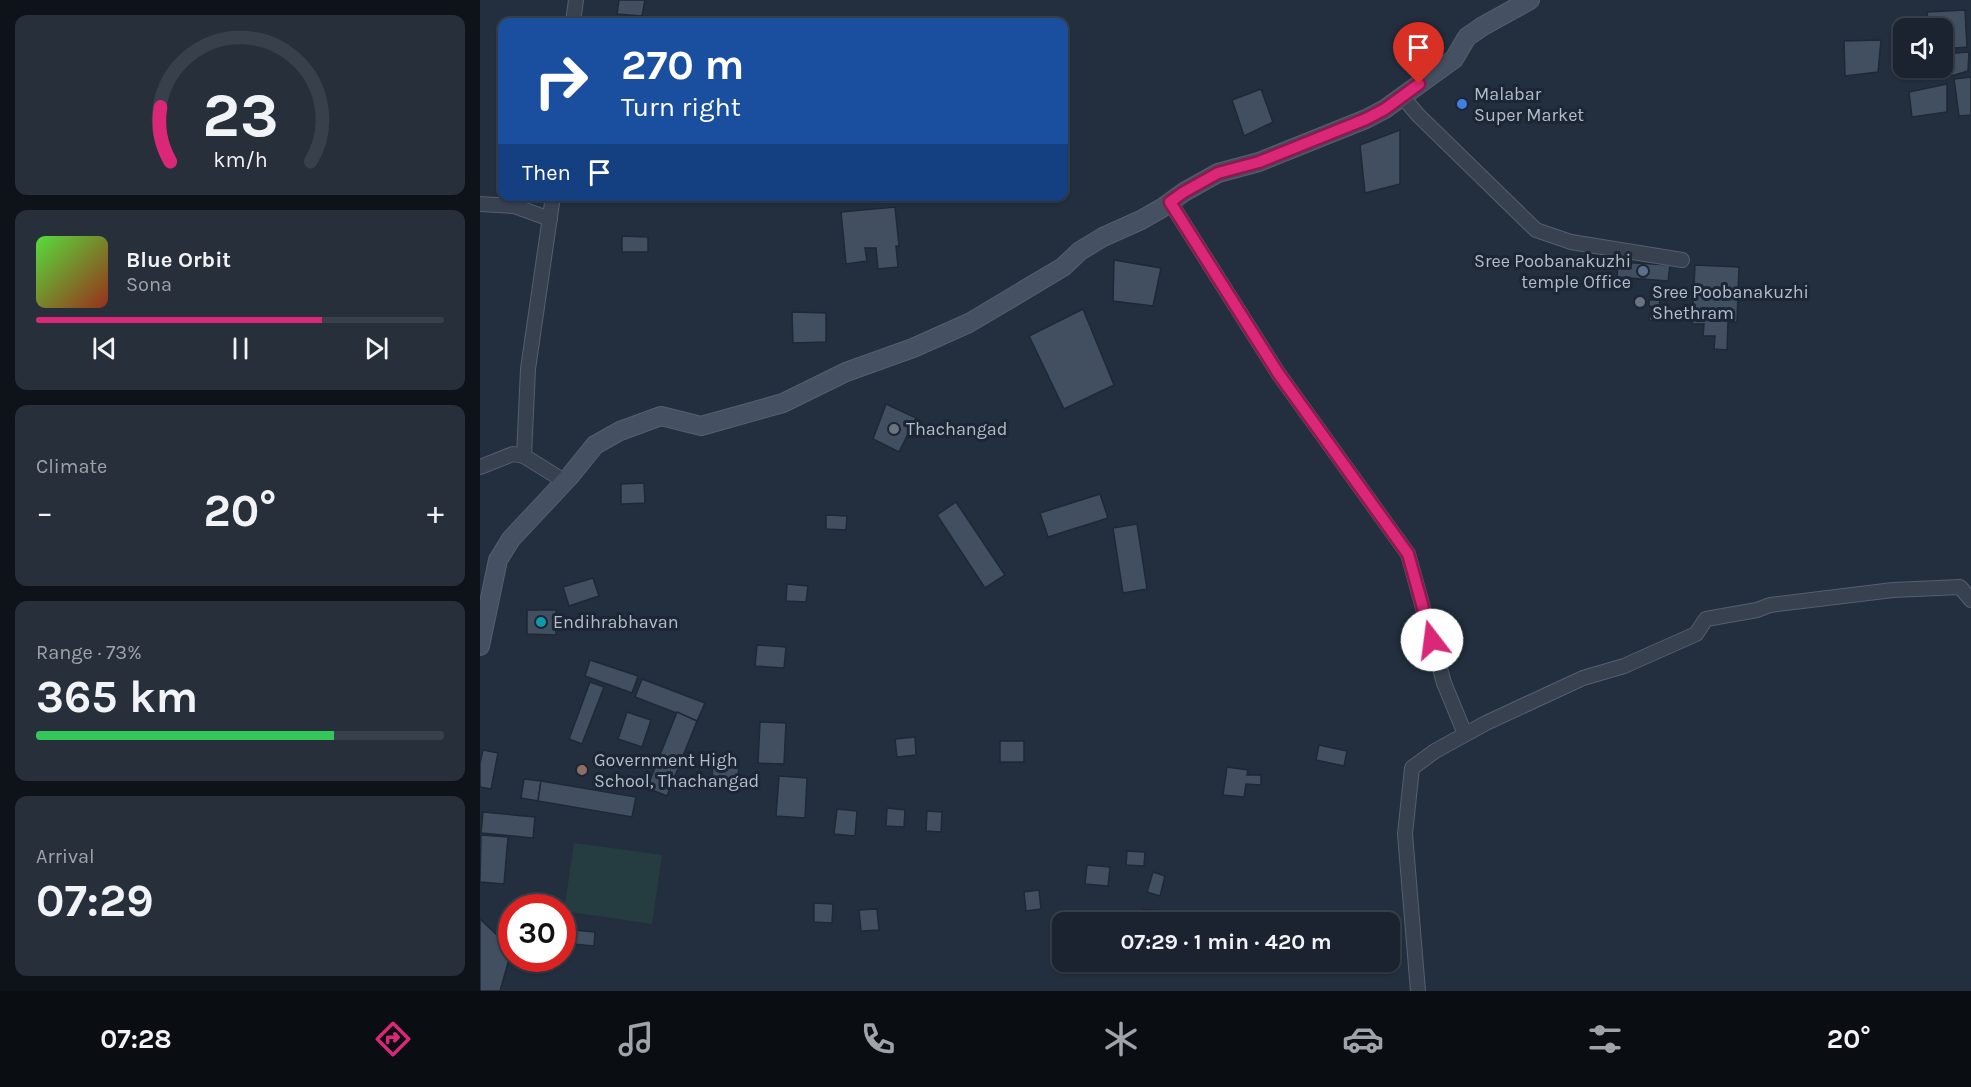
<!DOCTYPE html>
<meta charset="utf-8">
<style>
:root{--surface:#1a232f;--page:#272f3b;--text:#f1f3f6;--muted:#9fa4aa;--line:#38404b;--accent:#db2777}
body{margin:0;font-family:Karla,sans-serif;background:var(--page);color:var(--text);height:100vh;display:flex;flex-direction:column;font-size:22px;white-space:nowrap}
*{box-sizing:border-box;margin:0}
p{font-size:20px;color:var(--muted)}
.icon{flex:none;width:33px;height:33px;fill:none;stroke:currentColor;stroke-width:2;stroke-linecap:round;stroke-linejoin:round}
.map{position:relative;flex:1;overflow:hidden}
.sheet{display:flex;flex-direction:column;gap:15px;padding:15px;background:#0e131a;width:480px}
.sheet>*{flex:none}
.guide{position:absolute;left:18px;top:18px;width:570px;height:183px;border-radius:12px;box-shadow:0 2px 4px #0004,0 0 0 2px var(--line);background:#1a4fa0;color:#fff;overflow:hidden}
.tools{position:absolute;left:1413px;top:18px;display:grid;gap:12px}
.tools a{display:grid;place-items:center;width:60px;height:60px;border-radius:12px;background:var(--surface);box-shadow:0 2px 4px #0004,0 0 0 2px var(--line);font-size:30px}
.speed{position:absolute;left:18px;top:894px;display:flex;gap:12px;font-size:30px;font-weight:700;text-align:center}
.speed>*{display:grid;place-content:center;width:78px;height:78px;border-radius:50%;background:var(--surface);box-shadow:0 2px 4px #0004,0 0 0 2px var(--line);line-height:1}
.speed .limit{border:9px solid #d22;background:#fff;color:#111}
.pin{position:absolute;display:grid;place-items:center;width:51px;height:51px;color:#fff;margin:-62px -26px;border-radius:50% 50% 50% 0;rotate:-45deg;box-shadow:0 0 6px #0007}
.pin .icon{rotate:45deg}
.me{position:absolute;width:66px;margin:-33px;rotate:345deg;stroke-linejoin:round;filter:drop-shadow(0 0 4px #0008)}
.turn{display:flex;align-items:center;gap:21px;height:126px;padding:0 24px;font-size:27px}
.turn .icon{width:78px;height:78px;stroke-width:2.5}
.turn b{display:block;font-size:42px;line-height:51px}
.then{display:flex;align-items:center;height:57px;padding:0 24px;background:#0003;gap:12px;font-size:22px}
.big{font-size:45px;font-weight:700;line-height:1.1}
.sheet .tile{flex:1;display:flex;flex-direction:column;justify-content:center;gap:9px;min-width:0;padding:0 21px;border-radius:12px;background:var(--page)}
.sheet .dial{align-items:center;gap:0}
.dial svg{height:156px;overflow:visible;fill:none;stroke:var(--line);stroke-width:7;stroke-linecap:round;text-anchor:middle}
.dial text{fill:var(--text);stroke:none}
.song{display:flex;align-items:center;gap:18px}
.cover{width:72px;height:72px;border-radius:9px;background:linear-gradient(135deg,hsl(110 70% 55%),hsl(10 70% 35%))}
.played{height:6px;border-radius:3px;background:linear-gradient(90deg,var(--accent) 70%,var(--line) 70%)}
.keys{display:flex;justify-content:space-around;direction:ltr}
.heat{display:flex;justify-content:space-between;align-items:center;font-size:33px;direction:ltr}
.charge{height:9px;border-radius:4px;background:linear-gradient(90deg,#34c759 73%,var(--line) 0)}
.trip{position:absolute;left:572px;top:912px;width:348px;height:60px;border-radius:12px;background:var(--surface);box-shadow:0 2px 4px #0004,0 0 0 2px var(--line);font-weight:700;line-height:60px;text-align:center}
.tabs{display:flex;height:96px;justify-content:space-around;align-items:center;background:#0a0e13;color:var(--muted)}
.tabs .icon{width:42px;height:42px}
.tabs .active{color:var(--accent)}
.tabs b{font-size:27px;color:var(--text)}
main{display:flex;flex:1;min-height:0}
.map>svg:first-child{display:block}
</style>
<main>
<section class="sheet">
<div class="tile dial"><svg viewBox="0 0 100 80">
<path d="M14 69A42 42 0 1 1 86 69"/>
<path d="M14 69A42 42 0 0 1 9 41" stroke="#db2777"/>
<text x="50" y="56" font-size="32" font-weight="700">23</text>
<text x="50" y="72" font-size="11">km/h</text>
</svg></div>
<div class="tile">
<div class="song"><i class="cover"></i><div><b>Blue Orbit</b><p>Sona</p></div></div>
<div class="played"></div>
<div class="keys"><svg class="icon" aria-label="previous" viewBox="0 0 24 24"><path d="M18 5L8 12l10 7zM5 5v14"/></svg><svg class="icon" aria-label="pause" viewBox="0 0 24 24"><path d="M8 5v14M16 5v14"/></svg><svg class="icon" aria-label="next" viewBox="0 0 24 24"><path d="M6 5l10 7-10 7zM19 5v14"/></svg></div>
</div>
<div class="tile"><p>Climate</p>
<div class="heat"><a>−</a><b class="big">20°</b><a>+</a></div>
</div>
<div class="tile"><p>Range · 73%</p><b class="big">365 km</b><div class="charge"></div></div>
<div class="tile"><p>Arrival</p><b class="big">07:29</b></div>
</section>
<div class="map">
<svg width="1491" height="991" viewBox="0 0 1491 991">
<rect width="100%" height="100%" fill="#232f3f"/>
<!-- green -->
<path fill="#253d40" d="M94 843 182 855 172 924 84 911Z"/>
<!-- building -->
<g fill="#424f61" stroke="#1e2836" stroke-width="1.5">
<path d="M139 0H165L162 16 137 14Z"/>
<path d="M1485 10 1487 47 1462 49V28H1449L1447 12Z"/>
<path d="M1401 40 1398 72 1365 76 1364 41Z"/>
<path d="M1489 52 1488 71 1461 79 1462 54Z"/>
<path d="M1491 77V115L1479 116 1474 79Z"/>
<path d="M1467 84V112L1432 117 1429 92Z"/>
<path d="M781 89 793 122 764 136 752 100Z"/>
<path d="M920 130V184L885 193 880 145Z"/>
<path d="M415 207 419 246H416L418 267 398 269 396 248H385L387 261 366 264 361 212Z"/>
<path d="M142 236 168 237V252H142Z"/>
<path d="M634 260 681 268 673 306 633 301Z"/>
<path d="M1138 262 1190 265 1188 281 1137 277Z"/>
<path d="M1215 265 1259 267 1257 322H1248L1247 350 1234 349 1235 336H1223L1224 324H1212Z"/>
<path d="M1170 291 1180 292V297H1170Z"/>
<path d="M1169 300H1180L1179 307 1169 306Z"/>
<path d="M603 309 634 385 584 409 549 336Z"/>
<path d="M312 312 346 313V342L313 343Z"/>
<path d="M1170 313 1181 314 1180 321 1169 320Z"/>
<path d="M406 404 436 418 419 452 393 439Z"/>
<path d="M164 483 165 503 141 504V484Z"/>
<path d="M620 494 628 518 568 537 560 513Z"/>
<path d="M476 502 525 575 505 588 457 515Z"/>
<path d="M346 515 367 516 366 530 346 529Z"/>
<path d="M657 524 667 589 643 593 633 528Z"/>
<path d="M113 578 119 596 89 606 83 587Z"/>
<path d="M307 584 328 586 326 602 306 601Z"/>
<path d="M47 610H76V635L47 634Z"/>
<path d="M277 645 306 647 304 668 275 666Z"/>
<path d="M110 660 158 676 152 693 105 676Z"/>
<path d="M162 679 225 703 217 721 155 697Z"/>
<path d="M110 682 124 687 102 744 89 739Z"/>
<path d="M147 712 171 720 162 747 138 739Z"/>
<path d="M197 712 217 721 187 796 167 788Z"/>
<path d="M280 722 306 723 304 764 278 763Z"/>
<path d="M435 737 436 755 417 757 415 739Z"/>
<rect x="520" y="741" width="24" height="21"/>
<path d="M839 745 867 751 864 766 836 760Z"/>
<path d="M3 750 18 753 11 789 0 787V763Z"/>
<path d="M233 758 259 759 258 782 232 781Z"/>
<path d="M747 767 768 770 767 775H781V785L766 784 764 797 743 795Z"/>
<path d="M299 776 327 778 325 818 296 816Z"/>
<path d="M44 779 61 781 58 801 41 798Z"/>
<path d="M61 781 156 797 152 817 58 801Z"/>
<path d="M407 808 425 810 424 827 406 826Z"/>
<path d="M357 809 377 811 375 836 354 834Z"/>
<path d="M447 811 462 812 461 832 446 831Z"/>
<path d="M3 812 55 817 53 838 1 833Z"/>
<path d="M1 835 28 837 24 884 0 882Z"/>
<path d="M647 851 665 852 664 866 646 865Z"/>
<path d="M607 865 630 867 628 886 605 884Z"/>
<path d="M673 872 685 876 680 896 667 892Z"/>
<path d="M559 890 561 909 546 911 544 892Z"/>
<path d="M334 903 353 904 352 923 334 922Z"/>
<path d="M397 909 399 930 381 931 379 910Z"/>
<path d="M663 909 682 911 681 922H661Z"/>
<path d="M0 919 32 949 20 991H0Z"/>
<path d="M82 929 115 932 114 946 82 943Z"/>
</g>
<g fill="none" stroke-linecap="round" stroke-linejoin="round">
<defs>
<g id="street">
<path d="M93 22 96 0"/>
<path d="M922 96 938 115 1056 230 1091 242 1202 260"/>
<path d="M690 202 798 373 928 554 964 683 985 734"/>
<path d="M0 204 34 206 70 219"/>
<path d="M44 456 48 369 73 196"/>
<path d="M0 467 33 454 44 456 84 481"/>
<path d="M938 991 925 834 932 768 955 751 1006 723 1103 678 1144 666 1216 634 1226 619 1277 610 1290 605 1413 590 1480 587 1491 600"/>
</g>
<path id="secondary" d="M0 646 18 560 31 539 90 476 115 445 140 431 181 416 221 426 303 403 366 372 433 348 489 323 583 267 600 251 623 237 661 220 682 208 704 192 738 173 779 162 886 119 905 109 974 59 987 37 1003 26 1050 0"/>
</defs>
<!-- street casing -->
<use href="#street" stroke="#555f6d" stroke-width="16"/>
<!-- secondary casing -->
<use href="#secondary" stroke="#555f6d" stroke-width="20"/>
<!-- street -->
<use href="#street" stroke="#37414f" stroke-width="14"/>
<!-- secondary -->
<use href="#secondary" stroke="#455062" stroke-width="18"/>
</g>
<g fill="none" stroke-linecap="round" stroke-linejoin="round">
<defs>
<path id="route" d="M939 84 905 109 886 119 779 162 738 173 704 192 690 202 798 373 928 554 952 640"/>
</defs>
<!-- route casing -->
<use href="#route" stroke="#8e194d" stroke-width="15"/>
<!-- route -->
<use href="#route" stroke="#db2777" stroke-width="10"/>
</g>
<!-- markers -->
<circle fill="#3f7fe0" stroke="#1c2634" stroke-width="2" cx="982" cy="104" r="6"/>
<circle fill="#5c6f8a" stroke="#1c2634" stroke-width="2" cx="1163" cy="271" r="6"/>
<g fill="#6b7280" stroke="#1c2634" stroke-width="2">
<circle cx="1160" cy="302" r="6"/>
<circle cx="414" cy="429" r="6"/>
</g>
<circle fill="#0f9aa8" stroke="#1c2634" stroke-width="2" cx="61" cy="622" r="6"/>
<circle fill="#8d6e63" stroke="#1c2634" stroke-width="2" cx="102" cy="770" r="6"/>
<g text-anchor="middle" stroke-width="6" stroke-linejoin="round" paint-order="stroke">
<!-- poi labels -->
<g font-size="18" fill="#b3bcca" stroke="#1c2634" text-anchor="start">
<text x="994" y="100">Malabar<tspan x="994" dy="21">Super Market</tspan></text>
<text x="1151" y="267" text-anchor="end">Sree Poobanakuzhi<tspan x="1151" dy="21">temple Office</tspan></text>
<text x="1172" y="298">Sree Poobanakuzhi<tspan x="1172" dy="21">Shethram</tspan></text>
<text x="426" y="435">Thachangad</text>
<text x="73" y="628">Endihrabhavan</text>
<text x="114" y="766">Government High<tspan x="114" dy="21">School, Thachangad</tspan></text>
</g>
</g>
</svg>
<div class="tools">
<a><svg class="icon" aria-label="sound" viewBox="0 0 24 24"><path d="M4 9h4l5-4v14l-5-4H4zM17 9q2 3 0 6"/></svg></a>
</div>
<div class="speed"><div class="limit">30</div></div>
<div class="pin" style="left:939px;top:84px;background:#d93025"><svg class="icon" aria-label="arrive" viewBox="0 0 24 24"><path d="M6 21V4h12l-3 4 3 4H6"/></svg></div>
<svg class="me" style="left:952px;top:640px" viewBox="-20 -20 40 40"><circle r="19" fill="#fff"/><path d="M0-13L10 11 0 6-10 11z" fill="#db2777"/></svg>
<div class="trip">07:29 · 1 min · 420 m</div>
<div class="guide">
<div class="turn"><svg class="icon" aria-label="right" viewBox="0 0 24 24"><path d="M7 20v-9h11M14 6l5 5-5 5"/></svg><div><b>270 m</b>Turn right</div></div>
<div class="then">Then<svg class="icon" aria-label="arrive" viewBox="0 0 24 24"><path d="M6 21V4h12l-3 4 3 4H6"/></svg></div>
</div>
</div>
</main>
<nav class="tabs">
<b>07:28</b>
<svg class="icon active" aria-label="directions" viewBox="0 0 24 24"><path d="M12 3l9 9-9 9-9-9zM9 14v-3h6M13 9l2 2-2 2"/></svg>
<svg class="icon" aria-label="music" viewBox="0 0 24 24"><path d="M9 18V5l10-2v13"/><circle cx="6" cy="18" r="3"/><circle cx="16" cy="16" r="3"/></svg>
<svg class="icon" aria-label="phone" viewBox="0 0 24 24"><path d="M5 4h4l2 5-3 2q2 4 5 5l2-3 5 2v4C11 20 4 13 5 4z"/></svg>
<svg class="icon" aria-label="climate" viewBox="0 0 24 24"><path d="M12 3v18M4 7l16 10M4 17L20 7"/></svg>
<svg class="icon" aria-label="car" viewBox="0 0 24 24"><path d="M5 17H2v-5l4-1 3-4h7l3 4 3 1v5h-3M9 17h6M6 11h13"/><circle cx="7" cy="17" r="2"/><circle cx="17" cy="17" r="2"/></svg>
<svg class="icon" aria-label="filters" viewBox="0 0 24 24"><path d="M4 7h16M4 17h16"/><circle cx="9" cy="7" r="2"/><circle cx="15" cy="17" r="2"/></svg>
<b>20°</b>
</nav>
